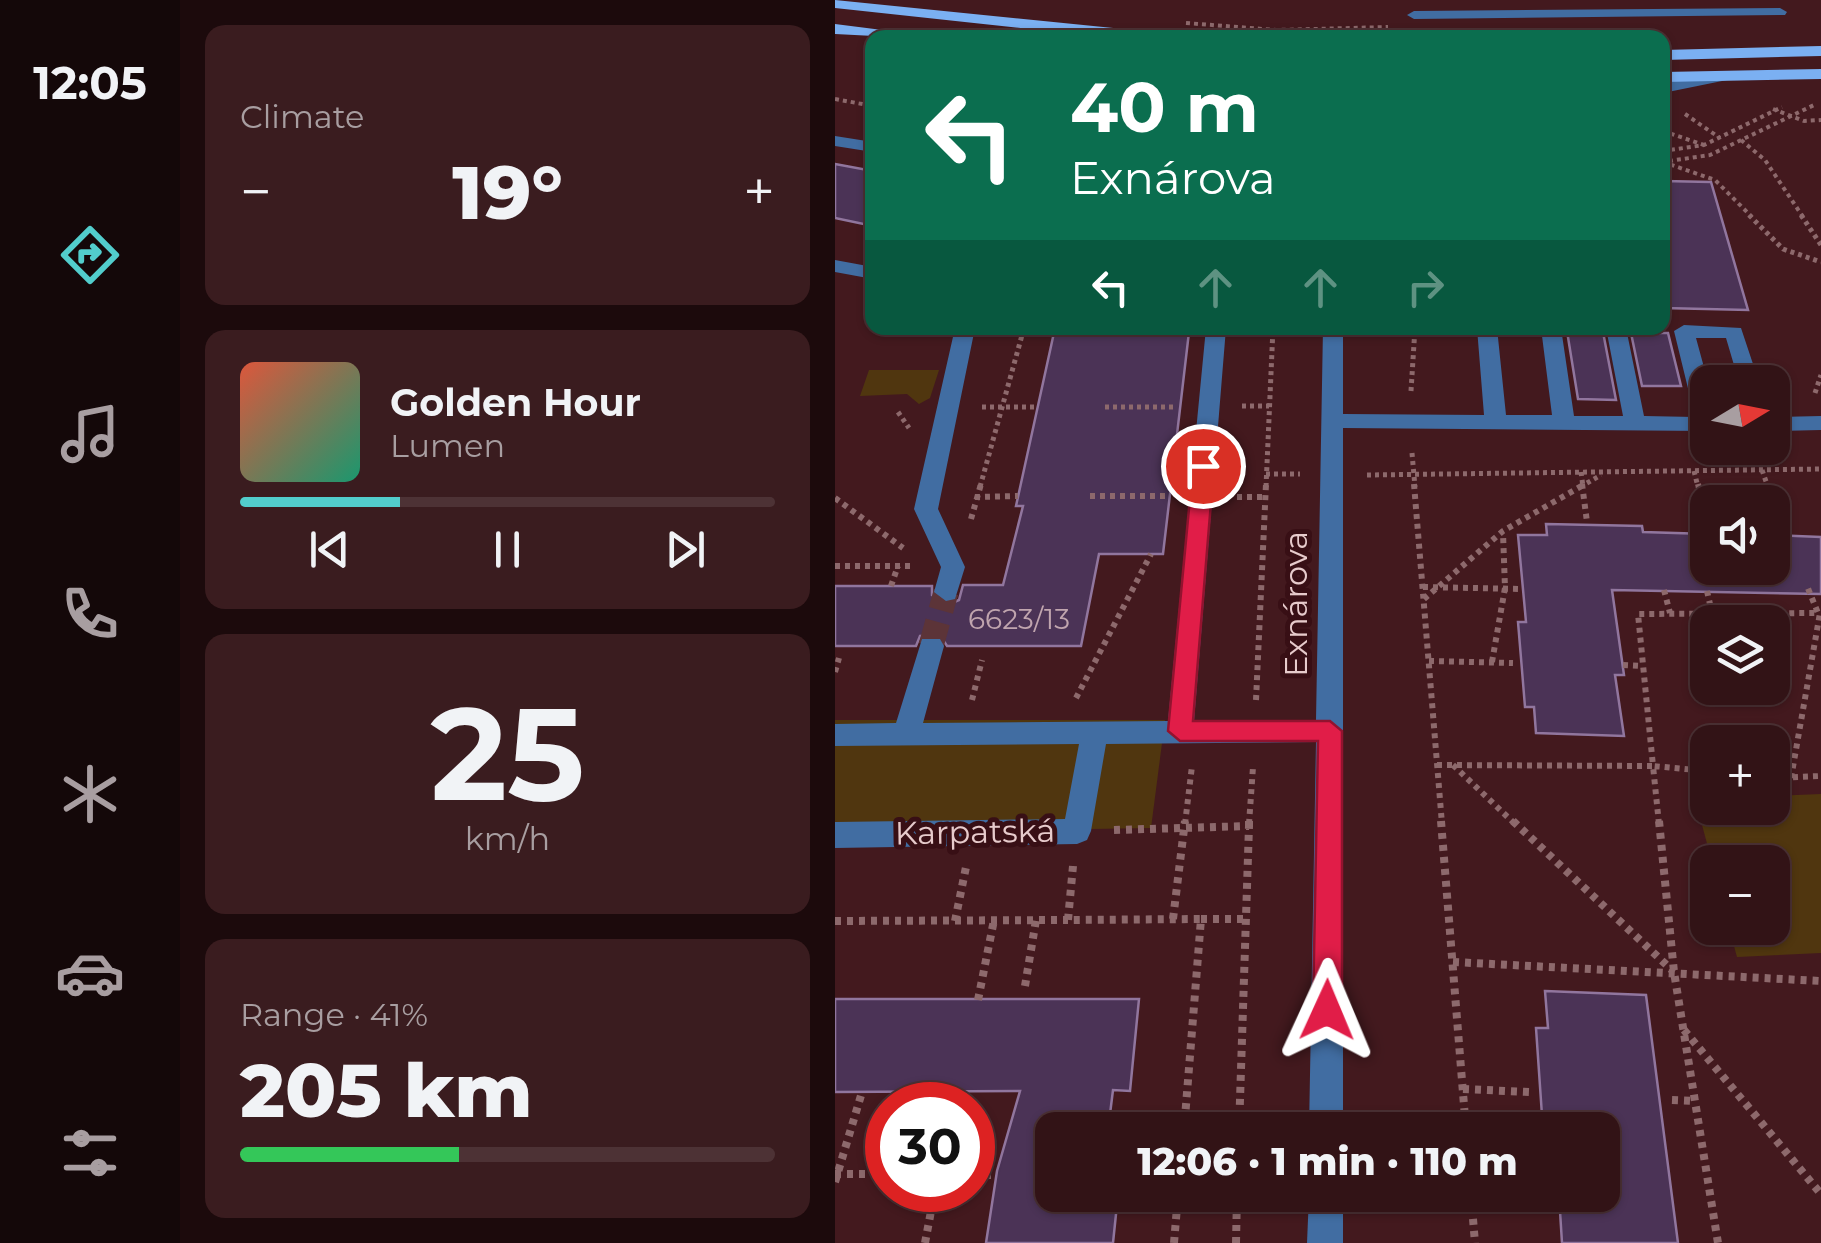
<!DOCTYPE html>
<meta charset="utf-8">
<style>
:root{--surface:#321316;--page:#3a1c1f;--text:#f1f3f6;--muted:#a89ea1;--line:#4d3235;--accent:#52cdcc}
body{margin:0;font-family:Montserrat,sans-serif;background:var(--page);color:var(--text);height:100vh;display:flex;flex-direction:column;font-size:38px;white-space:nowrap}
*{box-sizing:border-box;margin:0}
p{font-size:32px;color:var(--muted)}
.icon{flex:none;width:55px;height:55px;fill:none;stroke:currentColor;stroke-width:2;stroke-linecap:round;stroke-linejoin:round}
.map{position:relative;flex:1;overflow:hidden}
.drawer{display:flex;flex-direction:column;gap:25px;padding:25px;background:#1c0a0c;width:655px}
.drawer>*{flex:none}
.banner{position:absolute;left:30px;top:30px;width:805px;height:305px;border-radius:20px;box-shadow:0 2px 8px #0004,0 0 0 2px var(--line);background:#0b6e4f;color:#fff;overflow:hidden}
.needle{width:65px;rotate:80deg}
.controls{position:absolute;left:855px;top:365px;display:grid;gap:20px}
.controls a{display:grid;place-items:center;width:100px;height:100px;border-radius:20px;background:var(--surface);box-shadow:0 2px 8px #0004,0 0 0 2px var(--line);font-size:50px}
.speed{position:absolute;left:30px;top:1082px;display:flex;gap:20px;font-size:50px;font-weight:700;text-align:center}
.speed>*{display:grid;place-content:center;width:130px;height:130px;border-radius:50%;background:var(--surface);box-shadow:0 2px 8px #0004,0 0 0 2px var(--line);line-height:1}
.speed .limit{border:15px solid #d22;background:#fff;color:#111}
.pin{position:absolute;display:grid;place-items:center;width:85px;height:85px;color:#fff;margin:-42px;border:5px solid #fff;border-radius:50%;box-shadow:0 2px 10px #0007}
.me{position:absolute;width:110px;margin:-55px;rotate:1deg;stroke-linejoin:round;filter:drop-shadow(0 0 8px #0008)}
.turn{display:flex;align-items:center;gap:35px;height:210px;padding:0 40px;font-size:45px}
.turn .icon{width:130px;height:130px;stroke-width:2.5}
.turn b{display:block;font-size:70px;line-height:85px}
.lanes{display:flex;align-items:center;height:95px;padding:0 40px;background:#0003;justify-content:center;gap:50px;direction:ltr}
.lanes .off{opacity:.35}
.big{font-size:75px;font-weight:800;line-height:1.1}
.drawer .card{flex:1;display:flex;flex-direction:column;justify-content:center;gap:15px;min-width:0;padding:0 35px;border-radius:20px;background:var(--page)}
.drawer .dial{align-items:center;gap:0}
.dial b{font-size:130px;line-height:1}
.song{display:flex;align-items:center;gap:30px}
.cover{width:120px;height:120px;border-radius:15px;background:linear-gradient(135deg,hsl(10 70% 55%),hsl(160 70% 35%))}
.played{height:10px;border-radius:5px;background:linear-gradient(90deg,var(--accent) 30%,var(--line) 30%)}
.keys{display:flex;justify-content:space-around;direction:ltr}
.heat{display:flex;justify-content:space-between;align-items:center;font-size:55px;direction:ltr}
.charge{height:15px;border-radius:8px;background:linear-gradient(90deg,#34c759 41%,var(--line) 0)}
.trip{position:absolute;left:200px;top:1112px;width:585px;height:100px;border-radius:20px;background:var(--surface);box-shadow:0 2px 8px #0004,0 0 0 2px var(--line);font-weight:800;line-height:100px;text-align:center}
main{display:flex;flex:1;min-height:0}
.dock{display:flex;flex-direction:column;width:180px;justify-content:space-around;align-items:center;background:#140809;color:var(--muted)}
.dock .icon{width:70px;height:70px}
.dock .on{color:var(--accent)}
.dock b{font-size:45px;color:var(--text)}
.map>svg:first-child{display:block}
</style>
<main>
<nav class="dock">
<b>12:05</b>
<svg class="icon on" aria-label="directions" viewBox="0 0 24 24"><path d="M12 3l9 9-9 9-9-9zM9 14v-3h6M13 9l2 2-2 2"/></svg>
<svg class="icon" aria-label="music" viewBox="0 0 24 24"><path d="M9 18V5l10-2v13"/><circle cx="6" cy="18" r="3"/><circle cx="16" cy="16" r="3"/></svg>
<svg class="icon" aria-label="phone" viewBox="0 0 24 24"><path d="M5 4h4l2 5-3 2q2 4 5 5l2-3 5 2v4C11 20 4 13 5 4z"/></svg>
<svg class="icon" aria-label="climate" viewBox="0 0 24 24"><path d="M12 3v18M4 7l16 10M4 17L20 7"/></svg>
<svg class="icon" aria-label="car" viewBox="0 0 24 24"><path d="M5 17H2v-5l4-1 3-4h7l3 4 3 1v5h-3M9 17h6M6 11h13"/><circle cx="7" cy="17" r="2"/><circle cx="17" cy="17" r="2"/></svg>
<svg class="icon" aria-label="filters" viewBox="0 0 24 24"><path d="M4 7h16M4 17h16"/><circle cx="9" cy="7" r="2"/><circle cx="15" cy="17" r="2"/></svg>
</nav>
<section class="drawer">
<div class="card"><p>Climate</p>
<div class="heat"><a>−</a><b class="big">19°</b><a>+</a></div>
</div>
<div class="card">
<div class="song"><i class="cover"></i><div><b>Golden Hour</b><p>Lumen</p></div></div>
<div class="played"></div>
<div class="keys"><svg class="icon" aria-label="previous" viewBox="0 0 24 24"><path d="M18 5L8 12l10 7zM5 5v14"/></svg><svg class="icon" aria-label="pause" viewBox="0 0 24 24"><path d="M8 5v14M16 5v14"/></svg><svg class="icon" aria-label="next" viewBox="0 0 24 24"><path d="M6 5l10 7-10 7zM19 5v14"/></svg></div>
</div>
<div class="card dial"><b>25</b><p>km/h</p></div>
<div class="card"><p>Range · 41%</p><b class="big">205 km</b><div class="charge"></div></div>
</section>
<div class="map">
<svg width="986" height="1243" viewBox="0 0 986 1243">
<rect width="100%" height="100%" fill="#43191e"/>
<!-- green -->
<g fill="#50360f">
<path d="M34 370H104L95 398 84 404 72 394 25 396Z"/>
<path d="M0 720H330L316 828 0 833Z"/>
<path d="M986 794V953L902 957 894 928H938V862H877L860 799 872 798V808H938V796Z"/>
</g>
<!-- building -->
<g fill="#4b3356" stroke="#91769e" stroke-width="2.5">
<path d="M0 164 38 171V226L0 218Z"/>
<path d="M828 181 876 182 913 310 828 308Z"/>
<path d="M220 328 354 332 328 554H264L246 646H112L105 635 85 636 81 646H0V586H97V595L112 605 124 600 128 585H168L188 506H181Z"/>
<path d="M732 331 768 332 781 400 743 399Z"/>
<path d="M796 333H833L846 386H807Z"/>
<path d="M711 524 807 526 808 532 872 534V568H938V535L986 537V594L777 590 789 675H780L789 736 701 733 699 707H690L686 658 683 622H691L683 535H712Z"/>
<path d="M710 991 811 995 843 1243H727L724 1195H768V1130H708L701 1028H713Z"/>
<path d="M0 999H304L295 1091 278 1090 273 1130H218V1195H283L278 1243H151L162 1171 185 1091 0 1092Z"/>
</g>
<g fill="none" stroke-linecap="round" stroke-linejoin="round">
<!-- minor-tunnel -->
<path stroke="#5c3438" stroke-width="25" stroke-dasharray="25 12" stroke-linecap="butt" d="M96 646 111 592"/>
<!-- path-far3 -->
<g stroke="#8d696c" stroke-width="4" stroke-dasharray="4 4" stroke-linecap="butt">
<path d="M351 23 441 30 553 27"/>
<path d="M0 99 38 106"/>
<path d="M938 109 969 121 986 120"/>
<path d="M850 114 885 138"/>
<path d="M828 131 869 145"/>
<path d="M906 140 930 160 968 217"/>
<path d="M828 151 869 145 947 107"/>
<path d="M834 161 875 155 979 105"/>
<path d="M828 162 880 180 917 217"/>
</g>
<!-- path-far2 -->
<g stroke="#8d696c" stroke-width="5" stroke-dasharray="4 4" stroke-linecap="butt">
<path d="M914 215 948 249 986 262"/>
<path d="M966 215 986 245"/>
<path d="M415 328H438"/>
<path d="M161 329 217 330"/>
<path d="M283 329 347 328"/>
<path d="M550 330H579"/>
<path d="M576 391 580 328"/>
<path d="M980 393 986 375"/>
<path d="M407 406H434"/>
<path d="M147 407H201"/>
<path d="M270 407H339"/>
<path d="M63 412 74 428"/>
<path d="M577 453 580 487"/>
<path d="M927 470 933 487"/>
<path d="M859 471 863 487"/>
<path d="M746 472 748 487"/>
<path d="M431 474H465"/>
<path d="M532 475 986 469"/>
<path d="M145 487 189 328"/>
<path d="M431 487 438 328"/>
<path d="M745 487 766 475"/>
</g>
<!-- path-far1 -->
<g stroke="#8d696c" stroke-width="6" stroke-dasharray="5 5" stroke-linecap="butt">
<path d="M579 484 607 824"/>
<path d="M747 484 752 522"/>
<path d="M863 484 872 519"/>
<path d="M932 484 952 536"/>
<path d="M255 496H334"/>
<path d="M140 497 183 496"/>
<path d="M402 497H430"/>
<path d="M0 498 68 548"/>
<path d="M136 519 146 484"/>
<path d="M0 566H79"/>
<path d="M56 586 63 566"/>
<path d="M588 587 688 589"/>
<path d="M829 590 835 613"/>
<path d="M872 591 877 613"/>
<path d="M589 599 668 531 750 484"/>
<path d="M594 661 678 663"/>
<path d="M657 662 670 588 668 533"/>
<path d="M788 665 807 666"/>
<path d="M0 672 4 658"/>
<path d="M241 698 316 554"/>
<path d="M137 700 147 660"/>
<path d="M421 700 431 484"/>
<path d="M602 765 818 766 803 614 983 613 972 586"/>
<path d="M618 765 680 824"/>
<path d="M938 778 986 776"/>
<path d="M956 778 985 613"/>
<path d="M350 824 357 766"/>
<path d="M414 824 418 767"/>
<path d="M824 824 818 766 872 771"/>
</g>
<!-- path -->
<g stroke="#8d696c" stroke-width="8" stroke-dasharray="6 6" stroke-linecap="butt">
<path d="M606 821 631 1130"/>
<path d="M678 821 839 972"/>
<path d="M824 821 839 972 883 1243"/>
<path d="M414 826V821"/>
<path d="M279 830 414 826 404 1130"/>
<path d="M238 866 233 920 366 919 349 1130"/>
<path d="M338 919 350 821"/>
<path d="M366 919H411"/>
<path d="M0 921 233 920"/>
<path d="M120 921 131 867"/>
<path d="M618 962 986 981"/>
<path d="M190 986 201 920"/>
<path d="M143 1000 159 920"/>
<path d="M849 1030 986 1194"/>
<path d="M628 1089 694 1092"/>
<path d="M837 1100 860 1101"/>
<path d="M119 1105 122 1091"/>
<path d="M0 1174H52"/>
<path d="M138 1175H162"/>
<path d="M0 1182 27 1092"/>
<path d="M636 1195 640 1243"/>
<path d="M90 1243 100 1190"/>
<path d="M339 1243 343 1195"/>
<path d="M401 1243 402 1195"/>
</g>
<!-- minor -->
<g fill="#416da2" fill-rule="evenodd">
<path d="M945 8 952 12 950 15 579 19 572 15 579 11Z"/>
<path d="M886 72 894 77 892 80 828 93V83Z"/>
<path d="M0 136 38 142V152L0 146Z"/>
<path d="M0 260 38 267V279L0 272Z"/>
<path d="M849 325 906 328 924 382H904L891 338H861L873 382 872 431 508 428V1130H474L481 742 271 744 256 831 252 840 242 844 0 848V822L230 819 244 744 0 746V724L61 723 87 639H105L109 646 88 723 333 721 371 328H391L359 721 481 720 488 328H508V414L649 415 642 328H662L671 415H717L706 328H726L739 416H788L771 328H791L809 416 860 417 839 331Z"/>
<path d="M120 328H140L103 509 130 567 120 599 111 601 99 592 106 567 79 509Z"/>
<path d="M986 416V430L938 431V417Z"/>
<path d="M474 1195H508V1243H472Z"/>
</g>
<!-- major -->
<g fill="#7bb0f2" fill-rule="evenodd">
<path d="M0 0 328 33 335 38H279L0 8Z"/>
<path d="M0 24 71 33 78 38 0 34Z"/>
<path d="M986 46V56L828 60V50Z"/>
<path d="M986 69V79L828 82V72Z"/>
</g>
</g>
<!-- route -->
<path fill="#e11d48" stroke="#92132f" stroke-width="2.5" d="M368 459 379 466 358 721H495L507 731V1010L502 1020 492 1024 482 1020 478 1010 483 741H345L333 731 358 466Z"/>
<g text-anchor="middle" stroke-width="10" stroke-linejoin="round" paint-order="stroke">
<!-- number labels -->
<g font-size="28" fill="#c0a5ae">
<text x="184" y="629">6623/13</text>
</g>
<!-- street labels -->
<g font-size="32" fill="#e7cbcc" stroke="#380f15">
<text transform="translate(461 604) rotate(-90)" y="11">Exnárova</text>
<text transform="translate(140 832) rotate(-1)" y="11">Karpatská</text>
</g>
</g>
</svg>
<div class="controls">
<a><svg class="needle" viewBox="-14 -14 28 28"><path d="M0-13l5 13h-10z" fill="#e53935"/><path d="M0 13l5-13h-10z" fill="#a89ea1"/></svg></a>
<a><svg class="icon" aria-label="sound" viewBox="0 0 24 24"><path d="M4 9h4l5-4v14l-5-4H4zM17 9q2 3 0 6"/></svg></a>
<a><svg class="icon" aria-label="layers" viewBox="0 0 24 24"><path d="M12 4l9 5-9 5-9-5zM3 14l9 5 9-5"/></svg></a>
<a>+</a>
<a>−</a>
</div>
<div class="speed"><div class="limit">30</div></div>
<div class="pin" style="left:368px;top:466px;background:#d93025"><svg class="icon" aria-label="arrive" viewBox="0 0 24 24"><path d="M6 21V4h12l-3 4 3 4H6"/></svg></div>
<svg class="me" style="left:492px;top:1010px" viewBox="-20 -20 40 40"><path d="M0-17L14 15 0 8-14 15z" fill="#e11d48" stroke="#fff" stroke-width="4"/></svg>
<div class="trip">12:06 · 1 min · 110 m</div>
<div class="banner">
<div class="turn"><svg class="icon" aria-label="left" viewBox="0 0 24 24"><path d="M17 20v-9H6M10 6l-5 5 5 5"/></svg><div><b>40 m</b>Exnárova</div></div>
<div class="lanes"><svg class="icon" aria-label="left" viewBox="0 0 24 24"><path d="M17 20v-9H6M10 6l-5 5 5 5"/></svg><svg class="icon off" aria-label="ahead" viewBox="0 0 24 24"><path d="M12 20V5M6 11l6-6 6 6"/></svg><svg class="icon off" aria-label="ahead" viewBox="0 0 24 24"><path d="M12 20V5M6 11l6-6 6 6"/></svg><svg class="icon off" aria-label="right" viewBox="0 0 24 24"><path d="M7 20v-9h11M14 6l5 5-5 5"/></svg></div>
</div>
</div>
</main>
